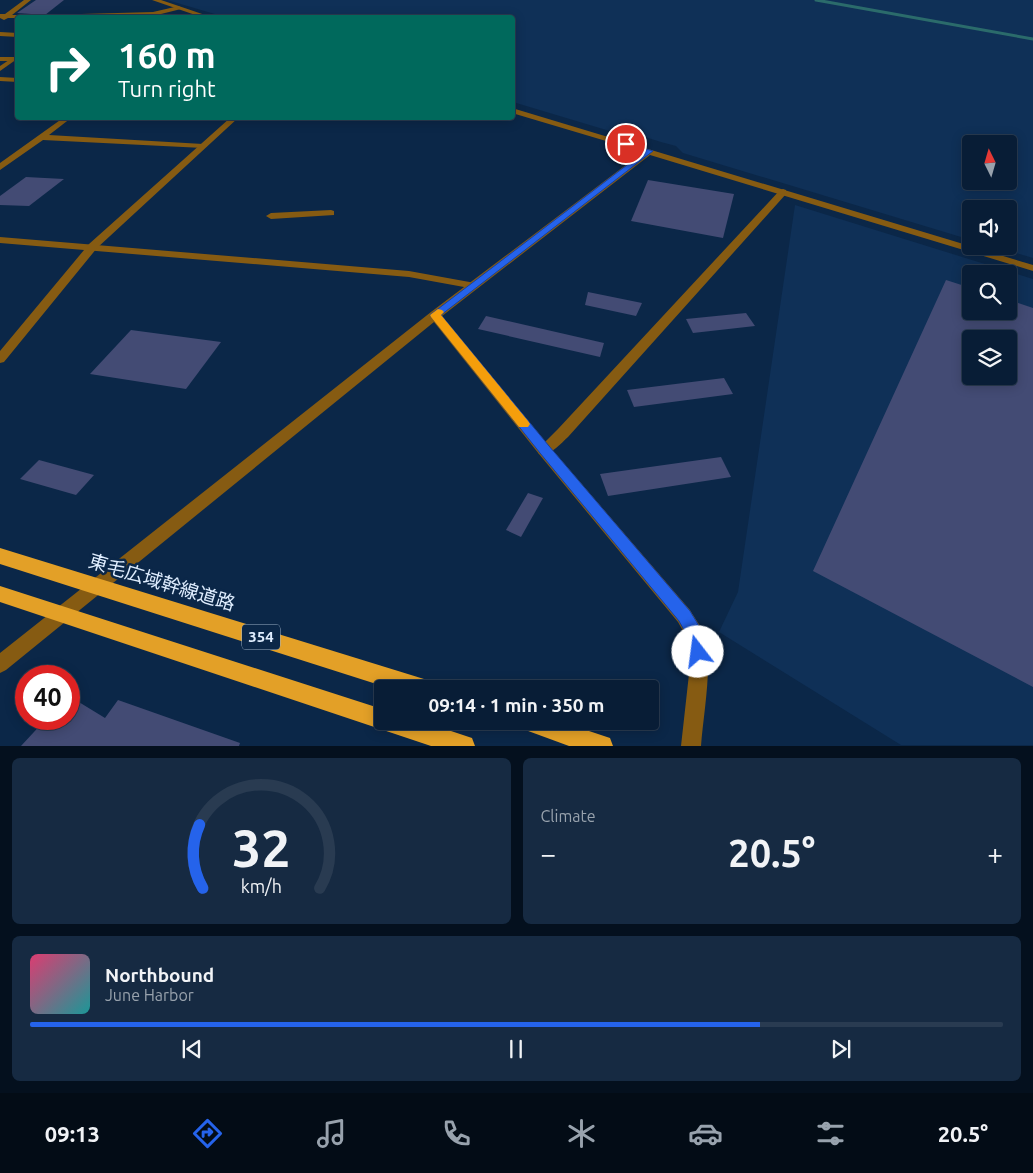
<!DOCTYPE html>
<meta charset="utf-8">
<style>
:root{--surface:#081d36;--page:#162a42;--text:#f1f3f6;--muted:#98a2ad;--line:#293b51;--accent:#2563eb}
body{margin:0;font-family:Ubuntu,"Noto Sans JP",sans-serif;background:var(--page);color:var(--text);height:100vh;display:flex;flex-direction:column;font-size:19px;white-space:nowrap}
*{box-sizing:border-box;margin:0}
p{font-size:16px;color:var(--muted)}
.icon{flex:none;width:28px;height:28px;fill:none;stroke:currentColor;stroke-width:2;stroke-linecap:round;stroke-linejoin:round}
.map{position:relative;height:746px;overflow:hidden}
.details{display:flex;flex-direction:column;gap:12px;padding:12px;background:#04101e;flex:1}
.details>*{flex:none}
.hud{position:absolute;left:15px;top:15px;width:500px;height:105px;border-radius:5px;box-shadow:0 2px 12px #0003,0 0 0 1px var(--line);background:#00695c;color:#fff;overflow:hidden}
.needle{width:32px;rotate:355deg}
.buttons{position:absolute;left:962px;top:135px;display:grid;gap:10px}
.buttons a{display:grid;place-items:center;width:55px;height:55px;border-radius:5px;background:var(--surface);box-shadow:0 2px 12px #0003,0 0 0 1px var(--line);font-size:25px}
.speed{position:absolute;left:15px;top:665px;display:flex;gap:10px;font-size:25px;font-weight:700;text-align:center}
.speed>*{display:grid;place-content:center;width:65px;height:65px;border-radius:50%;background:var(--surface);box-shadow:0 2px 12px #0003,0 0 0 1px var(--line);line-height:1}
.speed .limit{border:8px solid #d22;background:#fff;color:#111}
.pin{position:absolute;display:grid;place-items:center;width:42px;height:42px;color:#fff;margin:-21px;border:2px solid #fff;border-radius:50%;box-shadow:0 1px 5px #0007}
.me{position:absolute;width:55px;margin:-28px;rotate:345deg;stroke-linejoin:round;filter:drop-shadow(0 0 4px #0008)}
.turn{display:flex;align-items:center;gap:18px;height:105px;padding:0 20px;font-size:22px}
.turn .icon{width:65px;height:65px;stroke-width:2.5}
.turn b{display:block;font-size:35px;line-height:42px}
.big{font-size:38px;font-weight:700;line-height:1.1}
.details .widget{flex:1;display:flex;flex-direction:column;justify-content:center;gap:8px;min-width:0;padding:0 18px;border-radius:8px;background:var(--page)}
.details .dial{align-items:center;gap:0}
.dial svg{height:130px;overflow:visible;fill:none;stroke:var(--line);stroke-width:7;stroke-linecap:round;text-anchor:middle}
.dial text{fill:var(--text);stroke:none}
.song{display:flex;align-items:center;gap:15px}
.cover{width:60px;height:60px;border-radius:8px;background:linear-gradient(135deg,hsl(340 70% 55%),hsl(180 70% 35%))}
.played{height:5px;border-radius:2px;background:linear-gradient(90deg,var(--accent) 75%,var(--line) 75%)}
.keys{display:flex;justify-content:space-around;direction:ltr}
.heat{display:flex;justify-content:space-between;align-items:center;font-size:28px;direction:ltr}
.details .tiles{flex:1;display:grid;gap:12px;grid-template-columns:1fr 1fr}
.widget:last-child{grid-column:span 2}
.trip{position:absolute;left:374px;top:680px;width:285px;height:50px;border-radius:5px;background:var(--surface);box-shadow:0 2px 12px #0003,0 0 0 1px var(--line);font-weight:700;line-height:50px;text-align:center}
.tab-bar{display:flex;height:80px;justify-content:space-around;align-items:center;background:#030c16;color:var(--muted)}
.tab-bar .icon{width:35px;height:35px}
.tab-bar .current{color:var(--accent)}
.tab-bar b{font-size:22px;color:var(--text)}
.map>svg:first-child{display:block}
</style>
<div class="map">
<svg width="1033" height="746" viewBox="0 0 1033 746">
<rect width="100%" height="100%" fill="#0b2748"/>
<!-- built -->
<g fill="#0f3057" fill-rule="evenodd">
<path d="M167 0H1033V258L993 246H1009V209H971V240L683 153 676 146 661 142 645 137 633 138 513 102 512 18 225 17ZM971 144H1009V181H971Z"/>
<path d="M795 205 1033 279V745H901L719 632 738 592ZM971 274H1009V311H971ZM971 339H1009V376H971Z"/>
</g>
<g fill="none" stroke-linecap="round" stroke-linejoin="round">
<!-- stream -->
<path stroke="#2b6b6b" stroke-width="3" d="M816 0 1033 39"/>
</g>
<!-- building -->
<g fill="#434b74" fill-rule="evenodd">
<path d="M36 0H64L45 15 17 13Z"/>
<path d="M26 177 64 179 29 206 0 205V196Z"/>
<path d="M648 180 734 194 723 238 631 221Z"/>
<path d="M946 280 971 288V311H1009V300L1033 308V687L813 571ZM971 339H1009V376H971Z"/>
<path d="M588 292 642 303 636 316 585 305Z"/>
<path d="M746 313 755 326 693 333 686 319Z"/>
<path d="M486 316 604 343 600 357 478 329Z"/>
<path d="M131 330 221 342 186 389 90 374Z"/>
<path d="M724 378 733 394 634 407 627 390Z"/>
<path d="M721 457 731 477 608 496 600 474Z"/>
<path d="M39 460 94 475 76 495 20 479Z"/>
<path d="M528 493 543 498 521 537 506 530Z"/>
<path d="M69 696 105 718 118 700 240 743 239 746H21L46 719H69Z"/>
</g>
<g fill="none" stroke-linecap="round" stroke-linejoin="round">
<!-- minor -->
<g fill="#865b12" fill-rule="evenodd">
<path d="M24 0H31L12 15H43L46 18H8L4 20 0 18V14H5Z"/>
<path d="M179 6 181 9 153 16 90 18 78 16 81 14 153 12Z"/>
<path d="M0 32 18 33V37L0 36Z"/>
<path d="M12 58 17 59 0 71V66Z"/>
<path d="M0 77 18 78V82L0 81Z"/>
<path d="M63 118H71L49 135 203 144 207 146 203 148 43 140 0 170V163Z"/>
<path d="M783 189 786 190V194L568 437C560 444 550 457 539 454L537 450 558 429 780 190Z"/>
<path d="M331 210 334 211V215L271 219 266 216 271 213Z"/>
<path d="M0 237 409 271 475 283 480 286 475 289 409 277 0 243Z"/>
</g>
<!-- tertiary -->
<g fill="#865b12" fill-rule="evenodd">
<path d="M152 0H161L214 18H204Z"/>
<rect x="0" y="57" width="18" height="4"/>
<path d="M512 108 1033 265V271L650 155 442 316 549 446 690 610C695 619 703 628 705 637 713 665 703 716 701 746H681L690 665 688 640 678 622 539 454 434 322 6 670 0 673V653L431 312 643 152 512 113Z"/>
<path d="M230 118H238L97 248 4 362 0 363V351L89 244Z"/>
</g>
<!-- trunk -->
<g fill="#e3a027" fill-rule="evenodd">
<path d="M0 548 424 679 431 682 434 689H392L0 564Z"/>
<path d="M0 586 382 709V721H421L472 738 475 746H431L0 602Z"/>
<path d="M517 721H559L610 738 613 746H569L520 728Z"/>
</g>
</g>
<!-- route -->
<path fill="#2563eb" stroke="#184099" d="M623 142 653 151 441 315 549 446 690 611C698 625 711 640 704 657L698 660 692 657 689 639 679 621 540 453 430 315 644 152 623 145Z"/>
<!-- slow -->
<path fill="#f59e0b" d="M438 309 442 310 444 312 441 315 528 421 530 424 528 427H519L431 317 430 315Z"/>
<g text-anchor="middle" stroke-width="5" stroke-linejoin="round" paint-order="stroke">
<!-- shield labels -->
<rect fill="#0b2748" stroke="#9fb2c7" stroke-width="1" x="242" y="624.5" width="38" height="25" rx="4"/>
<g font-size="15" font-weight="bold" fill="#dfedfe">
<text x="261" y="642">354</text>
</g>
<!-- near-street labels -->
<g font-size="19" fill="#dfedfe" stroke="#0b2748">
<text transform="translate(162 582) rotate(17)" y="7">東毛広域幹線道路</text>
</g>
</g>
</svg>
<div class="buttons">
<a><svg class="needle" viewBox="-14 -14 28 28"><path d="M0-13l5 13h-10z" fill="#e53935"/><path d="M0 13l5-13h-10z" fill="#98a2ad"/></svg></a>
<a><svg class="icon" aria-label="sound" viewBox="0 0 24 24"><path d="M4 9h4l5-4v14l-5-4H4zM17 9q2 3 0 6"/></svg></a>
<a><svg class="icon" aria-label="search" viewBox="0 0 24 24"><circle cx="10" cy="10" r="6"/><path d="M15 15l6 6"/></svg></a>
<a><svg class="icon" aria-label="layers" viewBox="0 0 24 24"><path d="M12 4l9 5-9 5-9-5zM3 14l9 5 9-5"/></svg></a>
</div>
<div class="speed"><div class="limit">40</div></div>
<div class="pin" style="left:626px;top:144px;background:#d93025"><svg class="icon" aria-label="arrive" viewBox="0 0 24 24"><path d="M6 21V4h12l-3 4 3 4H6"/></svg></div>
<svg class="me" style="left:698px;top:652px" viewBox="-20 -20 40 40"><circle r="19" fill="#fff"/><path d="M0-13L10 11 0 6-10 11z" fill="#2563eb"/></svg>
<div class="trip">09:14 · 1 min · 350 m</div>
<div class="hud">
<div class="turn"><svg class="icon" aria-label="right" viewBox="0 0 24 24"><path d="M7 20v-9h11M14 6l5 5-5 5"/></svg><div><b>160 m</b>Turn right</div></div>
</div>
</div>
<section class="details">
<div class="tiles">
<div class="widget dial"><svg viewBox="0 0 100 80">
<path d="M14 69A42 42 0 1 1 86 69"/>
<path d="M14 69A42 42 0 0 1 12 30" stroke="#2563eb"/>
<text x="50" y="56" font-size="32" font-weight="700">32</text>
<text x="50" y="72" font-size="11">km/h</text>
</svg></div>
<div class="widget"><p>Climate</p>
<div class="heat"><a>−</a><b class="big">20.5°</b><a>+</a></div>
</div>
<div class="widget">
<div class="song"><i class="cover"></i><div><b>Northbound</b><p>June Harbor</p></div></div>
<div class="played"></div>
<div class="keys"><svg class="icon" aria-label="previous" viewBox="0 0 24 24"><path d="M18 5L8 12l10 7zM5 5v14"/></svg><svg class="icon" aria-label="pause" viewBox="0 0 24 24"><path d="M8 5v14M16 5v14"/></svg><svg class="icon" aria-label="next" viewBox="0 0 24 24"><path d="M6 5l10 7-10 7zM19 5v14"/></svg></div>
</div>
</div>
</section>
<nav class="tab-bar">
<b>09:13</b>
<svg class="icon current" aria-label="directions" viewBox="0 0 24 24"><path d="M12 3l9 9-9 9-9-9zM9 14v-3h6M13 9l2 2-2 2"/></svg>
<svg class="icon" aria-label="music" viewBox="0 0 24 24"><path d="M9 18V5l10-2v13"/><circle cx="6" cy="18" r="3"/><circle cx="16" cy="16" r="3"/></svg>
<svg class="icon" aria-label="phone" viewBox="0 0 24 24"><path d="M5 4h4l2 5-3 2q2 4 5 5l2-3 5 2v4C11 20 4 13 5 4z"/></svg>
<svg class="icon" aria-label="climate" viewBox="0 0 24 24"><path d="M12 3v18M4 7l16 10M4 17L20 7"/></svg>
<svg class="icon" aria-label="car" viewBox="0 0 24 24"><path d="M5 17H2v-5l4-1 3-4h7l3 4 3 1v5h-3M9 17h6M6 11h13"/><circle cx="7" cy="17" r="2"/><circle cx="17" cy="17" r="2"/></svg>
<svg class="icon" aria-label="filters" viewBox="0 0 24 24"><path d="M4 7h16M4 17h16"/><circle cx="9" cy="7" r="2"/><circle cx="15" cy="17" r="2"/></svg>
<b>20.5°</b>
</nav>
